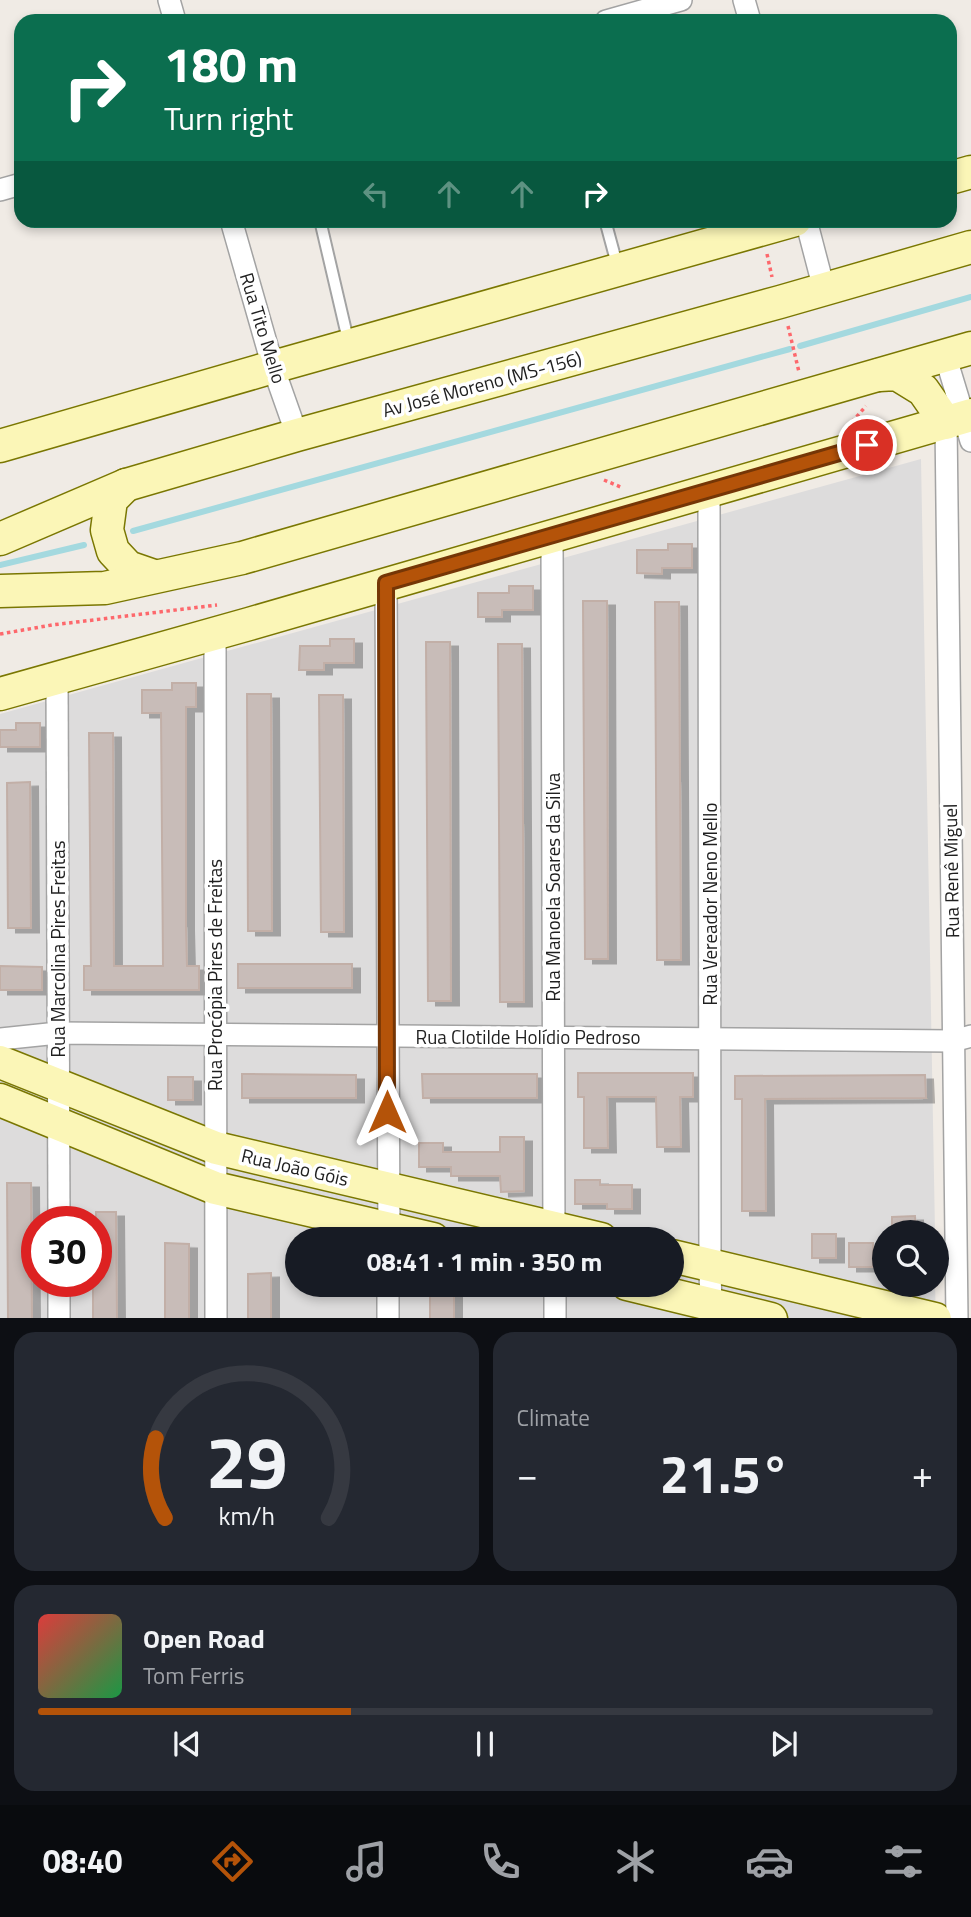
<!DOCTYPE html>
<meta charset="utf-8">
<style>
:root{--surface:#171b24;--page:#242831;--text:#f1f3f6;--muted:#9ea1a6;--line:#363941;--accent:#b45309}
body{margin:0;font-family:"Titillium Web",sans-serif;background:var(--page);color:var(--text);height:100vh;display:flex;flex-direction:column;font-size:26px;white-space:nowrap}
*{box-sizing:border-box;margin:0}
p{font-size:23px;color:var(--muted)}
.icon{flex:none;width:38px;height:38px;fill:none;stroke:currentColor;stroke-width:2;stroke-linecap:round;stroke-linejoin:round}
.map{position:relative;height:1318px;overflow:hidden}
.details{display:flex;flex-direction:column;gap:14px;padding:14px;background:#0d0f14;flex:1}
.details>*{flex:none}
.hud{position:absolute;left:14px;top:14px;width:943px;height:214px;border-radius:21px;box-shadow:0 4px 10px #0003;background:#0b6e4f;color:#fff;overflow:hidden}
.controls{position:absolute;left:872px;top:1220px;display:grid;gap:14px}
.controls a{display:grid;place-items:center;width:77px;height:77px;border-radius:50%;background:var(--surface);box-shadow:0 4px 10px #0003;font-size:35px}
.speed{position:absolute;left:21px;top:1206px;display:flex;gap:14px;font-size:35px;font-weight:700;text-align:center}
.speed>*{display:grid;place-content:center;width:91px;height:91px;border-radius:50%;background:var(--surface);box-shadow:0 4px 10px #0003;line-height:1}
.speed .limit{border:10px solid #d22;background:#fff;color:#111}
.pin{position:absolute;display:grid;place-items:center;width:60px;height:60px;color:#fff;margin:-30px;border:4px solid #fff;border-radius:50%;box-shadow:0 2px 7px #0007}
.me{position:absolute;width:77px;margin:-38px;rotate:0deg;stroke-linejoin:round;filter:drop-shadow(0 0 5px #0008)}
.turn{display:flex;align-items:center;gap:24px;height:147px;padding:0 35px;font-size:32px}
.turn .icon{width:91px;height:91px;stroke-width:2.5}
.turn b{display:block;font-size:49px;line-height:60px}
.lanes{display:flex;align-items:center;height:66px;padding:0 35px;background:#0003;justify-content:center;gap:35px;direction:ltr}
.lanes .off{opacity:.35}
.big{font-size:52px;font-weight:700;line-height:1.1}
.details .card{flex:1;display:flex;flex-direction:column;justify-content:center;gap:10px;min-width:0;padding:0 24px;border-radius:21px;background:var(--page)}
.details .dial{align-items:center;gap:0}
.dial svg{height:182px;overflow:visible;fill:none;stroke:var(--line);stroke-width:7;stroke-linecap:round;text-anchor:middle}
.dial text{fill:var(--text);stroke:none}
.song{display:flex;align-items:center;gap:21px}
.cover{width:84px;height:84px;border-radius:10px;background:linear-gradient(135deg,hsl(0 70% 55%),hsl(140 70% 35%))}
.played{height:7px;border-radius:4px;background:linear-gradient(90deg,var(--accent) 35%,var(--line) 35%)}
.keys{display:flex;justify-content:space-around;direction:ltr}
.heat{display:flex;justify-content:space-between;align-items:center;font-size:38px;direction:ltr}
.details .tiles{flex:1;display:grid;gap:14px;grid-template-columns:1fr 1fr}
.card:last-child{grid-column:span 2}
.trip{position:absolute;left:285px;top:1227px;width:399px;height:70px;border-radius:35px;background:var(--surface);box-shadow:0 4px 10px #0003;font-weight:700;line-height:70px;text-align:center}
.tab-bar{display:flex;height:112px;justify-content:space-around;align-items:center;background:#090b0e;color:var(--muted)}
.tab-bar .icon{width:49px;height:49px}
.tab-bar .selected{color:var(--accent)}
.tab-bar b{font-size:32px;color:var(--text)}
.map>svg:first-child{display:block}
</style>
<div class="map">
<svg width="971" height="1319" viewBox="0 0 971 1319">
<defs>
<filter id="shadow"><feDropShadow dx="8" dy="4.5" stdDeviation="0" flood-color="#0004"/></filter>
</defs>
<rect width="100%" height="100%" fill="#f0ebe5"/>
<!-- residential -->
<path fill="#dddcdc" fill-rule="evenodd" d="M921 459 935 1232H884V1284L935 1285 936 1318 0 1319V714ZM37 1222H96V1281H37ZM298 1239H672V1284H298Z"/>
<g fill="none" stroke-linecap="round" stroke-linejoin="round">
<!-- stream -->
<g stroke="#a4d9df" stroke-width="6">
<path d="M800 346 971 297"/>
<path d="M133 531 790 349"/>
<path d="M0 565 84 545"/>
</g>
</g>
<!-- building -->
<g fill="#c8bcb8" stroke="#c2afa7" stroke-width="2" filter="url(#shadow)">
<path d="M668 544H692V568H662V574L637 573V550H668Z"/>
<path d="M509 586H533V610H502V617H478V593H509Z"/>
<path d="M583 601H607L608 959H585Z"/>
<path d="M655 602H679L681 960H657Z"/>
<path d="M330 639H354V663H324V670H299L300 646H330Z"/>
<path d="M426 642H450L451 1001H428Z"/>
<path d="M498 644H522L524 1002H500Z"/>
<path d="M172 683H196V707H186V926L187 966H199V990H84V966H91L89 733H113L114 966H163L161 713H142V690H172Z"/>
<path d="M247 694H271L272 931H248Z"/>
<path d="M319 695H343L344 932H321Z"/>
<path d="M16 723H40V747H0V730H16Z"/>
<path d="M30 782 31 928H8L7 783Z"/>
<rect x="238" y="964" width="114" height="24"/>
<path d="M0 966 42 967V990H0Z"/>
<path d="M578 1073H693V1097H680L681 1147H657L656 1097H607L608 1148H584V1097H578Z"/>
<path d="M242 1074 356 1075V1098H242Z"/>
<path d="M422 1074H537V1098H423Z"/>
<path d="M925 1075 926 1098 765 1099 766 1211H742V1099H735V1076Z"/>
<rect x="168" y="1077" width="25" height="23"/>
<path d="M500 1137H524V1191L501 1192 500 1176H451V1167H419V1143H443V1152H500Z"/>
<path d="M575 1180H600V1185H632V1209H607V1204H575Z"/>
<path d="M7 1183H31L32 1319H8Z"/>
<path d="M96 1212H116L117 1319H93V1281H96Z"/>
<path d="M915 1216 916 1232H892V1217Z"/>
<rect x="812" y="1234" width="24" height="24"/>
<path d="M165 1243 189 1244V1319H165Z"/>
<rect x="849" y="1243" width="24" height="24"/>
<path d="M271 1273V1319H248V1274Z"/>
<rect x="430" y="1284" width="24" height="35"/>
</g>
<g fill="none" stroke-linecap="round" stroke-linejoin="round">
<defs>
<g id="lane">
<path d="M320 220 349 344"/>
<path d="M605 220 618 268"/>
</g>
<g id="street">
<path d="M169 0 175 21"/>
<path d="M744 0 750 21"/>
<path d="M606 21 681 0"/>
<path d="M0 190 21 184"/>
<path d="M231 220 273 367 297 435"/>
<path d="M806 220 824 289"/>
<path d="M945 355 971 441"/>
<path d="M946 423 957 1319"/>
<path d="M709 490 710 1265 711 1314"/>
<path d="M552 535 554 1239"/>
<path d="M386 583 389 1239"/>
<path d="M215 632 216 1319"/>
<path d="M57 677 59 1222"/>
<path d="M0 1039 58 1033 953 1041 971 1036"/>
<path d="M59 1281V1319"/>
<path d="M388 1319V1284"/>
<path d="M555 1319V1284"/>
</g>
<g id="secondary">
<path d="M950 178 971 172"/>
<path d="M879 375 897 374 923 390 946 423"/>
<path d="M0 446 273 367 795 220"/>
<path d="M126 485 111 500 107 530 113 551 128 567 154 576"/>
<path d="M0 539 126 485 297 435 780 302 971 247"/>
<path d="M0 591 105 588 242 558 971 348"/>
<path d="M0 694 249 624 971 415"/>
<path d="M0 1062 216 1148 601 1239"/>
<path d="M0 1100 215 1188 433 1239"/>
<path d="M672 1256 935 1319"/>
<path d="M627 1284 771 1319"/>
</g>
</defs>
<!-- lane casing -->
<use href="#lane" stroke="#a3a3a3" stroke-width="14"/>
<!-- street casing -->
<use href="#street" stroke="#a3a3a3" stroke-width="24"/>
<!-- secondary casing -->
<use href="#secondary" stroke="#7a7702" stroke-width="35"/>
<!-- path -->
<g stroke="#fd686c" stroke-width="3.5" stroke-dasharray="3.5 3.5" stroke-linecap="butt">
<path d="M767 254 772 277"/>
<path d="M788 326 799 372"/>
<path d="M852 422 866 406"/>
<path d="M604 480 623 488"/>
<path d="M0 634 52 625 217 605"/>
</g>
<!-- lane -->
<use href="#lane" stroke="#fff" stroke-width="10"/>
<!-- street -->
<use href="#street" stroke="#fff" stroke-width="21"/>
<!-- secondary -->
<use href="#secondary" stroke="#fbf6b7" stroke-width="32"/>
</g>
<g fill="none" stroke-linecap="round" stroke-linejoin="round">
<defs>
<path id="route" d="M387 1112 386 583 867 445"/>
</defs>
<!-- route casing -->
<use href="#route" stroke="#753606" stroke-width="18"/>
<!-- route -->
<use href="#route" stroke="#b45309" stroke-width="12"/>
</g>
<g text-anchor="middle" stroke-width="7" stroke-linejoin="round" paint-order="stroke">
<!-- street labels -->
<g font-size="19" fill="#1f1f1f" stroke="#fff">
<text transform="translate(263 328) rotate(73)" y="7">Rua Tito Mello</text>
<text transform="translate(482 384) rotate(-15)" y="7">Av José Moreno (MS-156)</text>
<text transform="translate(951 871) rotate(-91)" y="7">Rua Renê Miguel</text>
<text transform="translate(553 887) rotate(-90)" y="7">Rua Manoela Soares da Silva</text>
<text transform="translate(710 904) rotate(-90)" y="7">Rua Vereador Neno Mello</text>
<text transform="translate(58 949) rotate(-90)" y="7">Rua Marcolina Pires Freitas</text>
<text transform="translate(215 975) rotate(-90)" y="7">Rua Procópia Pires de Freitas</text>
<text x="528" y="1044">Rua Clotilde Holídio Pedroso</text>
<text transform="translate(295 1167) rotate(13)" y="7">Rua João Góis</text>
</g>
</g>
</svg>
<div class="controls">
<a><svg class="icon" aria-label="search" viewBox="0 0 24 24"><circle cx="10" cy="10" r="6"/><path d="M15 15l6 6"/></svg></a>
</div>
<div class="speed"><div class="limit">30</div></div>
<div class="pin" style="left:867px;top:445px;background:#d93025"><svg class="icon" aria-label="arrive" viewBox="0 0 24 24"><path d="M6 21V4h12l-3 4 3 4H6"/></svg></div>
<svg class="me" style="left:387px;top:1112px" viewBox="-20 -20 40 40"><path d="M0-17L14 15 0 8-14 15z" fill="#b45309" stroke="#fff" stroke-width="4"/></svg>
<div class="trip">08:41 · 1 min · 350 m</div>
<div class="hud">
<div class="turn"><svg class="icon" aria-label="right" viewBox="0 0 24 24"><path d="M7 20v-9h11M14 6l5 5-5 5"/></svg><div><b>180 m</b>Turn right</div></div>
<div class="lanes"><svg class="icon off" aria-label="left" viewBox="0 0 24 24"><path d="M17 20v-9H6M10 6l-5 5 5 5"/></svg><svg class="icon off" aria-label="ahead" viewBox="0 0 24 24"><path d="M12 20V5M6 11l6-6 6 6"/></svg><svg class="icon off" aria-label="ahead" viewBox="0 0 24 24"><path d="M12 20V5M6 11l6-6 6 6"/></svg><svg class="icon" aria-label="right" viewBox="0 0 24 24"><path d="M7 20v-9h11M14 6l5 5-5 5"/></svg></div>
</div>
</div>
<section class="details">
<div class="tiles">
<div class="card dial"><svg viewBox="0 0 100 80">
<path d="M14 69A42 42 0 1 1 86 69"/>
<path d="M14 69A42 42 0 0 1 10 34" stroke="#b45309"/>
<text x="50" y="56" font-size="32" font-weight="700">29</text>
<text x="50" y="72" font-size="11">km/h</text>
</svg></div>
<div class="card"><p>Climate</p>
<div class="heat"><a>−</a><b class="big">21.5°</b><a>+</a></div>
</div>
<div class="card">
<div class="song"><i class="cover"></i><div><b>Open Road</b><p>Tom Ferris</p></div></div>
<div class="played"></div>
<div class="keys"><svg class="icon" aria-label="previous" viewBox="0 0 24 24"><path d="M18 5L8 12l10 7zM5 5v14"/></svg><svg class="icon" aria-label="pause" viewBox="0 0 24 24"><path d="M8 5v14M16 5v14"/></svg><svg class="icon" aria-label="next" viewBox="0 0 24 24"><path d="M6 5l10 7-10 7zM19 5v14"/></svg></div>
</div>
</div>
</section>
<nav class="tab-bar">
<b>08:40</b>
<svg class="icon selected" aria-label="directions" viewBox="0 0 24 24"><path d="M12 3l9 9-9 9-9-9zM9 14v-3h6M13 9l2 2-2 2"/></svg>
<svg class="icon" aria-label="music" viewBox="0 0 24 24"><path d="M9 18V5l10-2v13"/><circle cx="6" cy="18" r="3"/><circle cx="16" cy="16" r="3"/></svg>
<svg class="icon" aria-label="phone" viewBox="0 0 24 24"><path d="M5 4h4l2 5-3 2q2 4 5 5l2-3 5 2v4C11 20 4 13 5 4z"/></svg>
<svg class="icon" aria-label="climate" viewBox="0 0 24 24"><path d="M12 3v18M4 7l16 10M4 17L20 7"/></svg>
<svg class="icon" aria-label="car" viewBox="0 0 24 24"><path d="M5 17H2v-5l4-1 3-4h7l3 4 3 1v5h-3M9 17h6M6 11h13"/><circle cx="7" cy="17" r="2"/><circle cx="17" cy="17" r="2"/></svg>
<svg class="icon" aria-label="filters" viewBox="0 0 24 24"><path d="M4 7h16M4 17h16"/><circle cx="9" cy="7" r="2"/><circle cx="15" cy="17" r="2"/></svg>
</nav>
